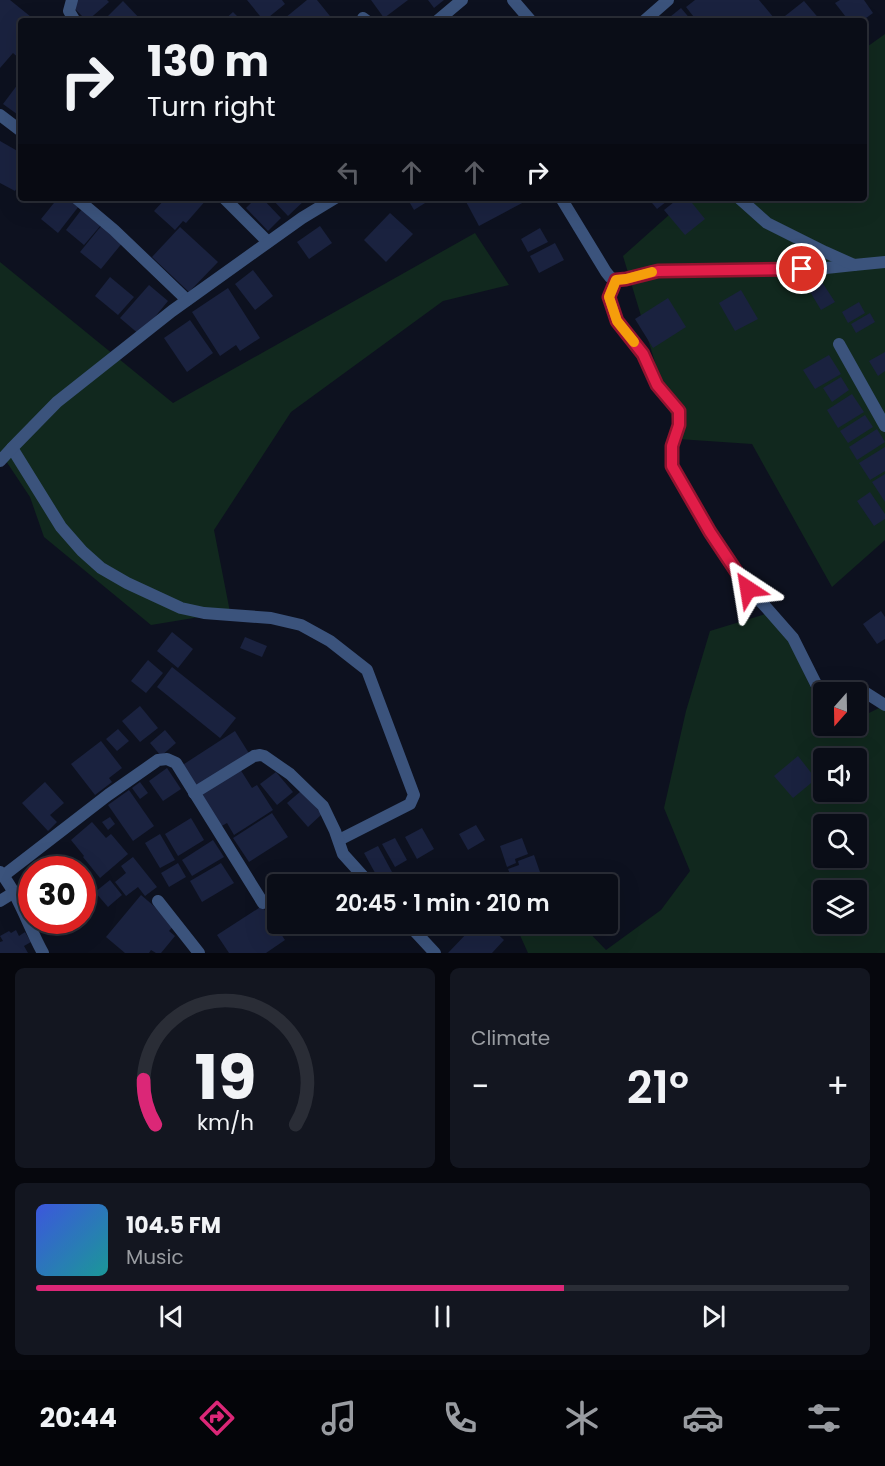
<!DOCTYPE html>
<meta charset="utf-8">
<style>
:root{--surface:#0a0d17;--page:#131620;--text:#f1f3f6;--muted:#999ca1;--line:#2a2d36;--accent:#db2777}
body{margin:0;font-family:Poppins,sans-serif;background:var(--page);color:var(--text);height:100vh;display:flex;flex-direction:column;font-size:22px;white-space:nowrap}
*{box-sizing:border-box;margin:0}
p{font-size:20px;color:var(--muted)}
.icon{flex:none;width:33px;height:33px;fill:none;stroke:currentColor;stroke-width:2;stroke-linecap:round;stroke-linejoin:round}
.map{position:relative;height:953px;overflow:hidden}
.drawer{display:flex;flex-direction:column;gap:15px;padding:15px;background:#06070d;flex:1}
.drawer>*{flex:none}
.banner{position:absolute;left:18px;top:18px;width:849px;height:183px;border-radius:6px;box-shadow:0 6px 24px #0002,0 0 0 2px var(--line);background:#0a0d17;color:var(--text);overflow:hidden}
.needle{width:39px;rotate:200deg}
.tools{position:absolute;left:813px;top:682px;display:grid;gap:12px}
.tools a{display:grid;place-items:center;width:54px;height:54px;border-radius:6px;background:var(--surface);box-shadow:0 6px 24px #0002,0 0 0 2px var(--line);font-size:30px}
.speed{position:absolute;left:18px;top:856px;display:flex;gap:12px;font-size:30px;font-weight:700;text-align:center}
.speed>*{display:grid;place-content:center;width:78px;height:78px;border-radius:50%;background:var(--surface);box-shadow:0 6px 24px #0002,0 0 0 2px var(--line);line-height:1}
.speed .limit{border:9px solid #d22;background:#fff;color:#111}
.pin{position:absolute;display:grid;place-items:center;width:51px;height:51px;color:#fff;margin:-26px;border:3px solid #fff;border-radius:50%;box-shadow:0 2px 6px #0007}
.me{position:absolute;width:66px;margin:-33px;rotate:327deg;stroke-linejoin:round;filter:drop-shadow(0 0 4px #0008)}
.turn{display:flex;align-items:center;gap:21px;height:126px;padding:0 30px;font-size:27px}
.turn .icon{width:78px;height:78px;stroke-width:2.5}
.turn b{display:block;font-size:42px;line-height:51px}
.lanes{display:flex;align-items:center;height:57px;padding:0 30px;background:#0003;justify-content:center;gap:30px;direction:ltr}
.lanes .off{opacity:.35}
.big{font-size:45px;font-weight:600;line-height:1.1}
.drawer .card{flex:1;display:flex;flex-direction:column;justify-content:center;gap:9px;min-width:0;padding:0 21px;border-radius:9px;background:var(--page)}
.drawer .dial{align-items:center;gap:0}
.dial svg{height:156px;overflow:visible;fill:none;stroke:var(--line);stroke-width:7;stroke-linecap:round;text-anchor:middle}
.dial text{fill:var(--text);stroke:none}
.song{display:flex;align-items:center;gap:18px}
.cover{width:72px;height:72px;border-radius:9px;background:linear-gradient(135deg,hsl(230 70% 55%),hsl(180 70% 35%))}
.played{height:6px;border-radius:3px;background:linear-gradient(90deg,var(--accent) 65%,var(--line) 65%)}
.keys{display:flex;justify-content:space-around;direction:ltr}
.heat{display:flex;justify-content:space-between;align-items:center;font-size:33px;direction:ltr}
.drawer .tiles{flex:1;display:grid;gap:15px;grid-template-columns:1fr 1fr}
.card:last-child{grid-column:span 2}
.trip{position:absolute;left:267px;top:874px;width:351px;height:60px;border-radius:6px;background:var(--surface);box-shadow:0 6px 24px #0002,0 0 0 2px var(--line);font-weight:600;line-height:60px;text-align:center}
.tabs{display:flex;height:96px;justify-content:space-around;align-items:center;background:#040509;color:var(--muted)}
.tabs .icon{width:42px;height:42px}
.tabs .selected{color:var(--accent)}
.tabs b{font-size:27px;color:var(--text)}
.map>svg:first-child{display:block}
</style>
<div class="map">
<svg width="885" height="953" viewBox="0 0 885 953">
<rect width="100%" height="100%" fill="#0d111f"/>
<!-- green -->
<g fill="#11281e" fill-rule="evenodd">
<path d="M885 34V540L832 587 752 444 678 439 623 256 688 198H864V49Z"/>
<path d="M475 233 509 285 443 301 291 412 214 530 230 612 151 625 44 537 30 497 0 452V262L173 403Z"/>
<path d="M775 611 812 690 823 699 824 726H856L857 719 885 705V953H528L515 924H581L606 950 661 910 690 871 664 808 686 711 710 631ZM824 759H856V792H824ZM824 825H856V858H824ZM824 891H856V924H824Z"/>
</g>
<!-- building -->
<g fill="#1a223f">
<path d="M0 0H10L36 21H21V60L13 53 0 68Z"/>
<path d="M76 0H107L109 2 87 21 71 5Z"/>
<path d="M247 0H282L285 4 264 21Z"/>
<path d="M307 0H317L334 21H287L285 18Z"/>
<path d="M371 0H408L384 18Z"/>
<path d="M428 0H444L434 8Z"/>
<path d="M695 0H759L774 18 770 21H697L686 7Z"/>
<path d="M840 0H864L873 13 862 21H849L835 3Z"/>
<path d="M123 1 142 21H103Z"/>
<path d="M804 1 821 21H789L785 16Z"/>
<path d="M681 8 692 21H665Z"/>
<path d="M233 12 242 21H223Z"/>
<path d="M21 80V117L3 104Z"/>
<path d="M0 141 21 153V181L15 191 0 183Z"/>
<path d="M58 198H69L79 206 58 233 41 219Z"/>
<path d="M166 198H206L207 199 186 223 183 221 175 230 154 211Z"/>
<path d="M256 198H262L281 218 268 231 246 208Z"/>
<path d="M271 198H307L288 216Z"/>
<path d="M407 198H433L414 210Z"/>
<path d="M464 198H522L524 202 479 226Z"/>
<path d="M648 198H671L657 209Z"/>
<path d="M679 198H688L705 219 685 235 664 210Z"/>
<path d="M82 209 101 225 84 245 66 230Z"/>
<path d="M390 213 413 234 386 262 364 240Z"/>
<path d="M102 225 123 242 101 269 80 252Z"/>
<path d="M320 226 332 243 309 259 297 242Z"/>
<path d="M180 227 218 262 189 292 152 257Z"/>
<path d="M540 228 548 242 528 252 521 239Z"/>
<path d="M555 243 564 260 539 273 530 256Z"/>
<path d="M253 270 273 296 255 310 235 284Z"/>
<path d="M110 277 134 297 118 315 95 296Z"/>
<path d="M822 282 835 302 821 310 809 290Z"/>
<path d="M149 285 168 301 140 335 120 318Z"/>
<path d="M228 288 260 338 240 351 236 345 220 356 192 312Z"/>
<path d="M741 290 758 319 735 331 719 303Z"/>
<path d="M668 298 686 327 653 348 635 319Z"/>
<path d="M859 302 865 313 848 323 842 312Z"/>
<path d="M870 313 875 322 856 333 851 324Z"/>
<path d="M190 320 213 353 187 372 164 338Z"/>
<path d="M885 352V371L878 376 869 361Z"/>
<path d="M829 355 841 374 815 389 803 370Z"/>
<path d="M841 377 849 390 832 402 823 388Z"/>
<path d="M852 394 864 412 838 428 827 410Z"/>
<path d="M865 415 873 427 848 443 840 431Z"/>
<path d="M877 429 885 442 857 460 849 447Z"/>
<path d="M885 447V471L870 480 859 463Z"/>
<path d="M885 474V502L872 482Z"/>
<path d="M870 492 885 514V519L874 526 857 501Z"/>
<path d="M881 611 885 617V639L877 644 863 624Z"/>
<path d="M172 632 193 649 178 668 157 651Z"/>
<path d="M245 637 267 646 262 657 240 648Z"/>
<path d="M148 660 163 673 146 693 131 681Z"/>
<path d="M172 667 236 718 220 738 157 687Z"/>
<path d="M140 706 158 728 140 742 122 721Z"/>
<path d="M118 729 129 741 117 751 106 739Z"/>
<path d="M165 730 176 743 161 756 150 743Z"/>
<path d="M235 731 250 755 196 789 181 766Z"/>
<path d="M101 741 122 768 109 778 112 782 95 795 71 764Z"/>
<path d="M798 756 816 779 793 798 774 776Z"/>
<path d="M167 768 181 789 163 801 149 781Z"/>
<path d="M240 769 252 788 257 785 273 810 234 835 227 823 220 827 200 794Z"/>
<path d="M276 772 293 792 277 805 260 784Z"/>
<path d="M45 782 64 803 50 815 57 822 48 831 22 803Z"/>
<path d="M140 782 148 793 140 799 132 788Z"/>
<path d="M129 790 154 826 133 841 108 805Z"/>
<path d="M301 791 322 814 308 827 287 803Z"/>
<path d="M272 813 288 837 249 862 233 838Z"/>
<path d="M110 817 115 824 108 830 102 822Z"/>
<path d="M191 818 204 840 178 856 165 834Z"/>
<path d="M92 822 106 838 111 834 128 854 100 878 83 857 84 856 71 840Z"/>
<path d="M476 825 485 840 468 850 459 834Z"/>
<path d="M422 828 434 849 417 859 405 837Z"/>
<path d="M160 834 175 860 160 868 145 843Z"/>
<path d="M395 838 407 860 395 867 382 844Z"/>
<path d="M522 838 528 854 515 859 516 863 507 867 500 846Z"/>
<path d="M213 840 224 857 192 876 182 860Z"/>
<path d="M378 846 392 872 379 880 364 853Z"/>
<path d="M534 855 541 875 514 885 508 869 519 865 518 861Z"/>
<path d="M47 856 58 870H32V878L27 873Z"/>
<path d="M133 857 157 887 145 896 138 887 126 896 115 882 126 873 121 866Z"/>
<path d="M178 863 186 877 169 887 161 873Z"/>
<path d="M221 863 234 883 202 902 190 881Z"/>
<path d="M110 880 122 895 108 907 95 892Z"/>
<path d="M141 895 175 924 169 931 175 936 161 953H156L151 950 149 953H125L106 937Z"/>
<path d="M262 906 285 940 266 953H229L217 935Z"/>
<path d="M459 924H487L504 940 492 953H448L468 932Z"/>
<path d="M16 930 19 936 25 932 31 942 24 946 28 953H0V942L3 941 0 936 9 931 11 933Z"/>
</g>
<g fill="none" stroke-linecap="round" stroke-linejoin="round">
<!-- minor -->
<g stroke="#3b537c" stroke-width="12">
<path d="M72 0 69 11 75 21"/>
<path d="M513 0 531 21"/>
<path d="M363 18 367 21"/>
<path d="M437 21 462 0"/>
<path d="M644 21 668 0"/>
<path d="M0 115 21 131"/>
<path d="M76 198 114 230 187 300"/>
<path d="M224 198 268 242"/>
<path d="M561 198 606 272 610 277 616 280 626 279 658 271 826 268 854 265"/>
<path d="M739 198 767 223 825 252 854 265 885 262"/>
<path d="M616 280 609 297 617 321 643 354 657 385 679 411V425L671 446 672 466 710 532 748 589 764 605 793 638 818 688 863 691 885 705"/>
<path d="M839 344 885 426"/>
<path d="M12 448 61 527 82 551 101 568 127 583 181 608 204 613 271 618 301 625 330 641 367 670 414 795 410 804 339 840"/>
<path d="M0 461 12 448 57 402 172 311 302 218 335 198"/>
<path d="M194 793 254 756 260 755 264 756 290 774 323 806 335 831 343 854 371 885"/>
<path d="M0 872C18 893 29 928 43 953"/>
<path d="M3 876 108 795 158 760 167 759 176 763 263 903"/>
<path d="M0 901 13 893"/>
<path d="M158 901 199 953"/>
<path d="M408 924 435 953"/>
</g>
</g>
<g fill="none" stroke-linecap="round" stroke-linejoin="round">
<defs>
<path id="route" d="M748 589 710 532 672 466V446L679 425V411L657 385 643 354 617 321 609 297 616 280 626 279 658 271 802 269"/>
</defs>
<!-- route casing -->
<use href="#route" stroke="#92132f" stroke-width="15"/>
<!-- route -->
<use href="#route" stroke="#e11d48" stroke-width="10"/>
<!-- slow -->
<path stroke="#f59e0b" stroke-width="10" d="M634 342 617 321 609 297 616 280 626 279 652 272"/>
</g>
</svg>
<div class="tools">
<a><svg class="needle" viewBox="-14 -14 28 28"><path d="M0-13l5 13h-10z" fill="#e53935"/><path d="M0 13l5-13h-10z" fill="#999ca1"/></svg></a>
<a><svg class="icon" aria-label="sound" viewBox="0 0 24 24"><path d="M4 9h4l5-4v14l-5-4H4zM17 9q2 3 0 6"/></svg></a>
<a><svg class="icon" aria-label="search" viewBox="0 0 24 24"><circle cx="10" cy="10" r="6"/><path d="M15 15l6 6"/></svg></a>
<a><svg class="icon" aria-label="layers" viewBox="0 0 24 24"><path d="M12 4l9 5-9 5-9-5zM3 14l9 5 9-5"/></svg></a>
</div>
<div class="speed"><div class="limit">30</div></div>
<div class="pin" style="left:802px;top:269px;background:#d93025"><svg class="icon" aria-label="arrive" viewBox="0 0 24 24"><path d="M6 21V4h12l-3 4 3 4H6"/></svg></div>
<svg class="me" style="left:748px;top:589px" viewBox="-20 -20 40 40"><path d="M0-17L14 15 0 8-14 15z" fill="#e11d48" stroke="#fff" stroke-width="4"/></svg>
<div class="trip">20:45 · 1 min · 210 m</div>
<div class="banner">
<div class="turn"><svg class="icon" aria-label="right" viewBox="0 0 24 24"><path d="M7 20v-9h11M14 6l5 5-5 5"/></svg><div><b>130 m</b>Turn right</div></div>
<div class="lanes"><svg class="icon off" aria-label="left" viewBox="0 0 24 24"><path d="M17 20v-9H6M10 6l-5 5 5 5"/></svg><svg class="icon off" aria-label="ahead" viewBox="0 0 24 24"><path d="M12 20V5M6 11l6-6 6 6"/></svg><svg class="icon off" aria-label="ahead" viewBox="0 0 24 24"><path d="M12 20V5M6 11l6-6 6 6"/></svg><svg class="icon" aria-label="right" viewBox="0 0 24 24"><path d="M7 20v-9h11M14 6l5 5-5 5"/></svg></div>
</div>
</div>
<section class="drawer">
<div class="tiles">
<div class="card dial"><svg viewBox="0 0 100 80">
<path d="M14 69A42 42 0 1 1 86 69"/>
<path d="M14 69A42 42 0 0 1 8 46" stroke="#db2777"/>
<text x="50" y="56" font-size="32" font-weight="700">19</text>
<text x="50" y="72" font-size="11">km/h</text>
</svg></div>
<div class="card"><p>Climate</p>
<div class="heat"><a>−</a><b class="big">21°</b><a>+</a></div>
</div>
<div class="card">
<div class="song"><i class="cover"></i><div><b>104.5 FM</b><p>Music</p></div></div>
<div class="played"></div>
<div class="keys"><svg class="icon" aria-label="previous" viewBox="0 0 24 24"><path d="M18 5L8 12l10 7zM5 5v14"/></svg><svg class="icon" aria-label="pause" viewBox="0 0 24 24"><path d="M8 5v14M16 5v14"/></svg><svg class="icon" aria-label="next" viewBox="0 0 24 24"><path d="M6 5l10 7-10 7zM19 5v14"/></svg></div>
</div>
</div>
</section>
<nav class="tabs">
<b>20:44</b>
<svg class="icon selected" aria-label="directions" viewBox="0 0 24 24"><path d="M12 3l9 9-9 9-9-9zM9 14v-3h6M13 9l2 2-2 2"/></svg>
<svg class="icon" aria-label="music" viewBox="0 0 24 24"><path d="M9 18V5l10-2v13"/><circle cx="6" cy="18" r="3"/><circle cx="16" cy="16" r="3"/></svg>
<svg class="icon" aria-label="phone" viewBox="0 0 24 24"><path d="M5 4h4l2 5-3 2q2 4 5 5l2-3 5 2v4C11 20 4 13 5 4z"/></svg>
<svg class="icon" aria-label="climate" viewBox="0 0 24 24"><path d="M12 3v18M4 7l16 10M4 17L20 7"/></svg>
<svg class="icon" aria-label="car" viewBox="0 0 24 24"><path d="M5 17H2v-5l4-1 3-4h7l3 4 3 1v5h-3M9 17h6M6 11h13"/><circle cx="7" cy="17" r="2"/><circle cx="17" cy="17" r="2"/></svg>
<svg class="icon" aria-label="filters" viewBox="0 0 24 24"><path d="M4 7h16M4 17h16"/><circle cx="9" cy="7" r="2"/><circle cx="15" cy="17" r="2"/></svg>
</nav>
